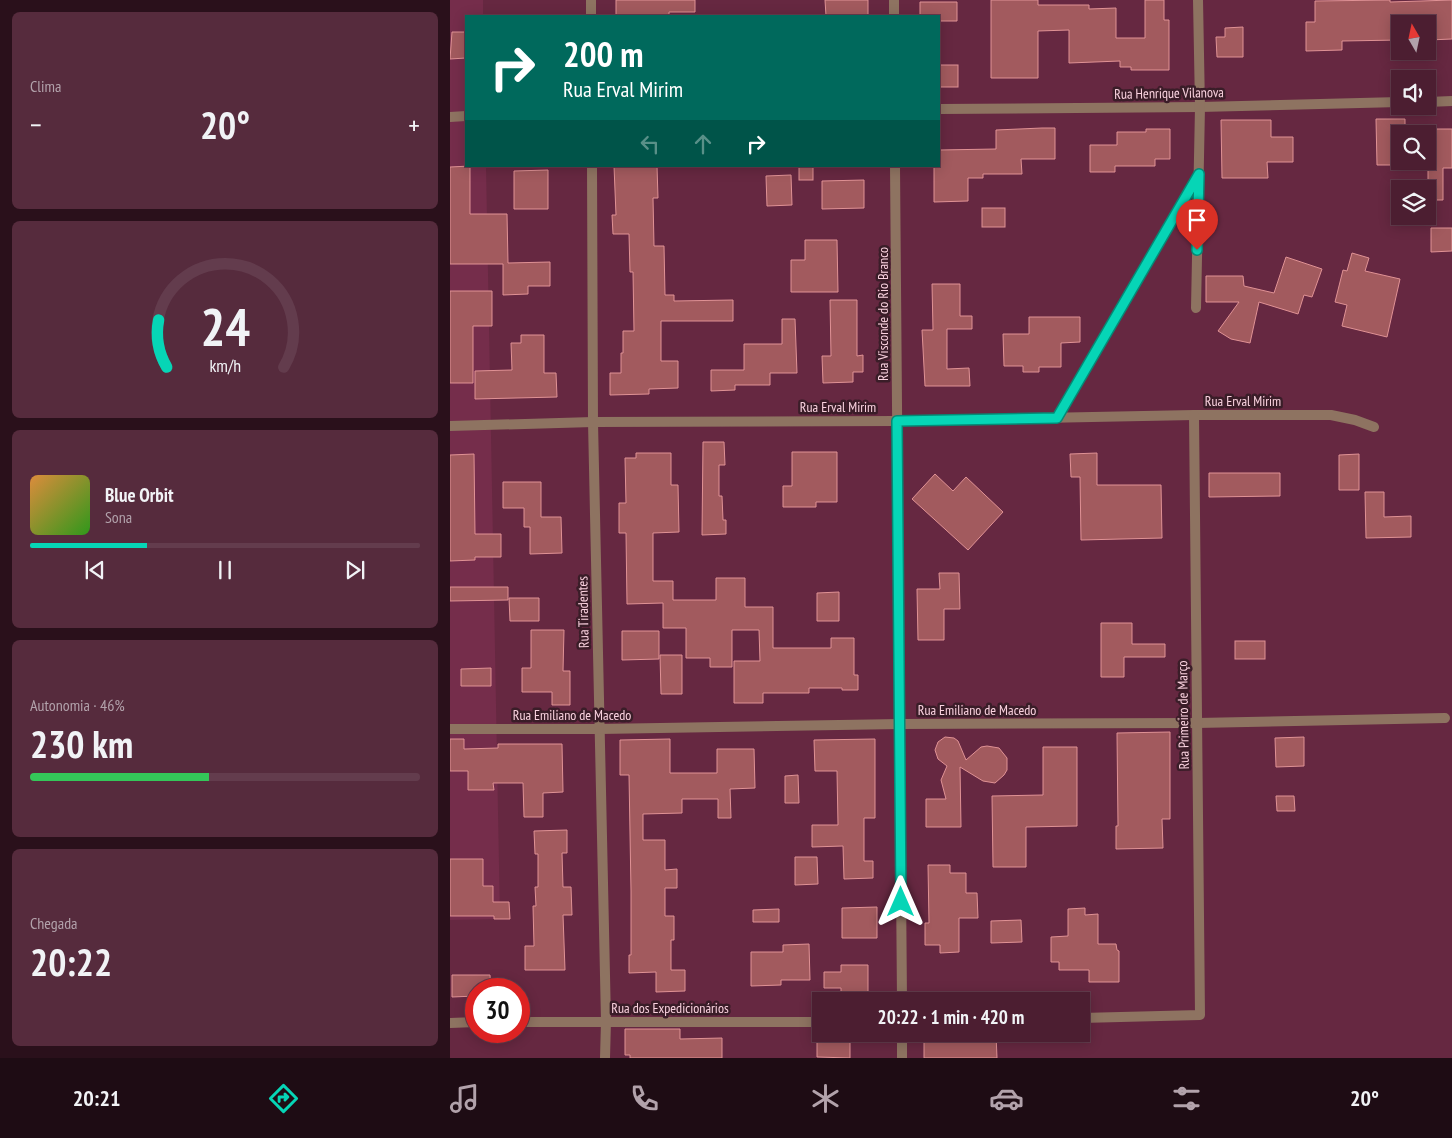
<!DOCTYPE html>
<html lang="pt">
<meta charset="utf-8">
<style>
:root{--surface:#4c1e31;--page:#562b3d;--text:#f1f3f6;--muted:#b2a2ab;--line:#633c4d;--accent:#06d5b6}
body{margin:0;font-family:"PT Sans Narrow",sans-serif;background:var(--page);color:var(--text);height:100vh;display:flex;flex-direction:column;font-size:19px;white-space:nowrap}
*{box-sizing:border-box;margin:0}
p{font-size:16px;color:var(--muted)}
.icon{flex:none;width:28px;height:28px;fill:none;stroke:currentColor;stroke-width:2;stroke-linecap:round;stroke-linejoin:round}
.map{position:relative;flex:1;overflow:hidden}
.side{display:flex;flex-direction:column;gap:12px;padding:12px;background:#2a101b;width:450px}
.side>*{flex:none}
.guide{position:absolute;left:15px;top:15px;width:475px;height:152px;border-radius:0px;box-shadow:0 2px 12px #0003,0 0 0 1px var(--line);background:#00695c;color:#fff;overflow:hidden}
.needle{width:32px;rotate:351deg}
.tools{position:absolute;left:941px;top:15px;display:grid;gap:10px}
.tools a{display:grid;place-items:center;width:45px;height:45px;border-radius:0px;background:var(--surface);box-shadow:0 2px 12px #0003,0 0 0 1px var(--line);font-size:25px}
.speed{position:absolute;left:15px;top:978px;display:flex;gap:10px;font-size:25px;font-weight:700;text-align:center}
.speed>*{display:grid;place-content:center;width:65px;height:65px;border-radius:50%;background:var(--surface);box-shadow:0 2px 12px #0003,0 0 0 1px var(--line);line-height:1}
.speed .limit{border:8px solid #d22;background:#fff;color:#111}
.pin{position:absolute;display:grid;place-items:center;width:42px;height:42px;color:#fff;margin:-51px -21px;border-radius:50% 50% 50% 0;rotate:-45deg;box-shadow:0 0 5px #0007}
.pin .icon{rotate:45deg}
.me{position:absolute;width:55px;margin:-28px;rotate:0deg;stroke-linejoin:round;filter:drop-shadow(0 0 4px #0008)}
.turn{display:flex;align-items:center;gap:18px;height:105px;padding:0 15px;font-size:22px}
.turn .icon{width:65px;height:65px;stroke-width:2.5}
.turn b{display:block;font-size:35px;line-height:42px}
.lanes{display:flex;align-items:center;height:48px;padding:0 15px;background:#0003;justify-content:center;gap:25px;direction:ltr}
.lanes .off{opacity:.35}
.big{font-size:38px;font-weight:700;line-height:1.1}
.side .tile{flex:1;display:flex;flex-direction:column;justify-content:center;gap:8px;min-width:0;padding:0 18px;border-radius:8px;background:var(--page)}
.side .dial{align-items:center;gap:0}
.dial svg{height:130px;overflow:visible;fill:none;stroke:var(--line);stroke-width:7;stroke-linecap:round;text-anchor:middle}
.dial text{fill:var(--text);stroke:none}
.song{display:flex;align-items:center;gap:15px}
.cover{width:60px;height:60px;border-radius:8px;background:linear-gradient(135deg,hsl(30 70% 55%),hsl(110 70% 35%))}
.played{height:5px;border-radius:2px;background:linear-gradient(90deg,var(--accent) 30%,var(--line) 30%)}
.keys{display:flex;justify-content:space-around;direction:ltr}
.heat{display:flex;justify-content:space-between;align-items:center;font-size:28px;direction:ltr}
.charge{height:8px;border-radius:4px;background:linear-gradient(90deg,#34c759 46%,var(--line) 0)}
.trip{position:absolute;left:362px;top:992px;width:278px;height:50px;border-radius:0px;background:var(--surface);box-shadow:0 2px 12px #0003,0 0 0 1px var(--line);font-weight:700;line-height:50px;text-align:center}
.tabs{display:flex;height:80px;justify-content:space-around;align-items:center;background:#1e0c14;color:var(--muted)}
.tabs .icon{width:35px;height:35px}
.tabs .selected{color:var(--accent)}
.tabs b{font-size:22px;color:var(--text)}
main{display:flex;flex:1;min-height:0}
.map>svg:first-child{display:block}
</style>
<main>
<section class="side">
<div class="tile"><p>Clima</p>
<div class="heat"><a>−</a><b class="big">20°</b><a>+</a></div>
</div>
<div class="tile dial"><svg viewBox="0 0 100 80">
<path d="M14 69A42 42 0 1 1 86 69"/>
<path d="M14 69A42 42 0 0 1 9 40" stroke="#06d5b6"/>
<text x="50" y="56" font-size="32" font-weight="700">24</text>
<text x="50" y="72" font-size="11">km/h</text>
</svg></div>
<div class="tile">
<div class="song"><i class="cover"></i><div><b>Blue Orbit</b><p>Sona</p></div></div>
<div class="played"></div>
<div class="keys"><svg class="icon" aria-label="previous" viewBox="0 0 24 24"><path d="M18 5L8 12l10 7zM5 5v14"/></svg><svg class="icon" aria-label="pause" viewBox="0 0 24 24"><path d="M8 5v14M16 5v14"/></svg><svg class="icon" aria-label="next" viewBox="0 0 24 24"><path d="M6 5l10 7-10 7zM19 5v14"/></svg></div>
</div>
<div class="tile"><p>Autonomia · 46%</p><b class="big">230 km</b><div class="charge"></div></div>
<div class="tile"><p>Chegada</p><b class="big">20:22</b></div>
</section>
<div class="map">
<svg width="1002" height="1058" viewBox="0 0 1002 1058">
<rect width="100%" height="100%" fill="#662841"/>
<!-- built -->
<path fill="#752d4b" d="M0 0H33V16H16V166H36L50 919 0 920Z"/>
<!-- building -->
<g fill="#a25a5e" stroke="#e09295">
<path d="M166 0H245V12H219V16H166Z"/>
<path d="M375 0H418V16H376Z"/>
<path d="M541 0H588V5H639V9L666 8V38H695V0H714V20H719V70H681V67H670V61L619 63V30L588 31V78H541Z"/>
<path d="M940 0V2L1002 0V39L978 40V24H950V40L892 41V50L856 51V22H865V1Z"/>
<path d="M470 2H507V21H489V16H470Z"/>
<path d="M793 27V57H767L766 37H775V28Z"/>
<path d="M2 32H16V58L0 59Z"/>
<rect x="489" y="65" width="19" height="22"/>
<path d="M926 119H955V134H950V165H927Z"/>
<path d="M771 120H821V137H843V162H817L818 178H772Z"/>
<path d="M592 128H605V159H571L572 174H533V178H518V201L484 202V166H489V150L546 149V130Z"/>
<path d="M696 129H720V159H705V166H665V172H640V145H667V132H696Z"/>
<path d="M978 129H1002V168H993V200H978Z"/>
<path d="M20 166V214H57L58 263 100 262V286H78V294L53 295V264H0V167Z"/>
<path d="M164 166H207L208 198H203L204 246H214L215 295H224V301L283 300V321H211V361H228V388L199 389V394L160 395V373H171V353H173V331H184L183 272H180L179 234H163L162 215H166Z"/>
<rect x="349" y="166" width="14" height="14"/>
<path d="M98 170V209H64V171Z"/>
<path d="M341 175 342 205 317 206 316 176Z"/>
<path d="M414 180V208L372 209V181Z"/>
<rect x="532" y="208" width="23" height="19"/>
<path d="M981 228H1002V251L981 252Z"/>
<path d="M355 240H387L388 292H341V260H355Z"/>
<path d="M902 253 919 258 915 271 950 279 937 337 892 326 897 305 885 302 893 270 897 271Z"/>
<path d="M836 257 872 269 862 297 854 295 848 314 809 302 800 343 781 339 768 331 789 302H756V276H793L794 286 824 293Z"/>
<path d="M482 284H510V316H522V329H497V369L519 368 520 386H475L472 330H483Z"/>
<path d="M0 291H42V326H23V383H0Z"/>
<path d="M380 300H407V356L413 355V372H403V382L373 383 372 356H381Z"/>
<path d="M579 317H630V342L611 343V367H589V372H573V366H554L553 334H579Z"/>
<path d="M332 319H345L347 373H320V385H285V390L261 391V370H294V344H332Z"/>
<path d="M71 335H94V373H106L107 397 25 399V371L62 370 61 343H71Z"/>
<path d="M253 442H274L275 465H269V496H272L273 520H276V534L252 535Z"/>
<path d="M342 452H387V502H366V507H333V486H342Z"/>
<path d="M186 453H221V485H228L229 532 203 533V581H223V600H266V578H295V607H323V648H381V638H404V675H408V690H392V688H359V693H313V703H284V661H310L309 630H282V667H260V658H236V628H213V603L177 604 176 533H169V503H176L175 458H186Z"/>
<path d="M647 453V485H711L712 538 631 540 630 477H621L620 454Z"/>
<path d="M24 454 25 534H51V557H25V560L0 561V455Z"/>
<path d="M909 454V490H889V455Z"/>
<path d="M759 473H830V496L759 497Z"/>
<path d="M485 474 503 491 516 477 553 512 518 550 462 499Z"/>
<path d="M53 482H91V517H111L112 553 80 554V527H74V508H53Z"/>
<path d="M915 492H934V517L961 516V537L916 538Z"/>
<path d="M489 573H509L510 609H494V640H468L467 589H490Z"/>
<path d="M0 587H58V600L0 601Z"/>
<path d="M389 592V621H367V593Z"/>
<path d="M59 598H89V621H60Z"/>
<path d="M651 623H682V644H715V657H674V677H651Z"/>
<path d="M81 630H114L113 671H120V705H102V692H72V668H81Z"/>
<path d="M172 631H209V659L172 660Z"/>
<rect x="785" y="641" width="30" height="18"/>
<path d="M210 655H232V694H211Z"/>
<path d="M41 668V686H11V669Z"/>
<path d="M720 732V819H712L713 848 666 849V826H668L667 733Z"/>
<path d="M495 737 504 738 508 741 516 760 531 747 537 746 549 748 557 758V770L554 775 545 783 533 781 510 767 511 827H476V799H496L491 780 497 766 488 759 485 750 488 742Z"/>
<path d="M854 737V766L826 767 825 738Z"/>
<path d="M0 739H14V749L48 748V744H112L113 792 93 793V817H74L73 783H43L44 790H18V771H0Z"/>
<path d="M220 739V773H267V749H304L305 788 280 789 281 818H268V799H232V813L193 814V840H215V870L227 869V888H215V916H224V940H221V970H235V991L206 992V972L179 973V955H181V891L179 775H170V740Z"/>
<path d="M425 739V818H414V861H423V878L394 879 393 846 362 847V825H388L387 771H365L364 740Z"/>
<path d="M593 747H627V826L576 827V867H543L542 796 593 795Z"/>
<path d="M348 775 349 803H335V776Z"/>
<path d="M826 796H844L845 811H827Z"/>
<path d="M117 830V853H112L113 887H121L122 915H113L115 970H75V946H84L83 906H86L85 887H88V854H85L84 831Z"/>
<path d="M345 857H367L368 884 345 885Z"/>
<path d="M0 859H33V886H43V902H59L60 919H44V916H0Z"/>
<path d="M478 865H500V873H516V893H527L528 918H509V952L490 953V945H475V923H479Z"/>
<path d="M427 907V938H392V908Z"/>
<path d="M635 908V915L648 914V944H666L667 950 669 951V982H639V970H609V962H601V937L618 936V909Z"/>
<path d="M329 909V922H303V910Z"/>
<path d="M571 920 572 942 541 943V921Z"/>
<path d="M359 944 360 980H331V985L301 986V952H333V945Z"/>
<path d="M391 965H418V999H391V988H374V972H391Z"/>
<path d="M2 975H40L41 989H26V996L2 997Z"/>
<path d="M175 1029H230V1039L272 1038V1058H180V1055H175Z"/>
<path d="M474 1034H546L547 1058H474Z"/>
<path d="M367 1041H400V1058L367 1057Z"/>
</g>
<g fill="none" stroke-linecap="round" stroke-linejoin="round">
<!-- street -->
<g stroke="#8e7361" stroke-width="10">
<path d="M141 0V16"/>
<path d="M444 0V16"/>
<path d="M978 102 1002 101"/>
<path d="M489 109 750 107 950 102"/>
<path d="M0 117 16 116"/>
<path d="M142 166 143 422 156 1021 155 1058"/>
<path d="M445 166 452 1001"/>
<path d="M746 308 750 107 748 0"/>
<path d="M607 418 748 175"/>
<path d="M0 426 143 422 447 421 744 415H881L905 420 924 427"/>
<path d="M0 729H150L450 724 747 723 995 718"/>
<path d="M631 1018 750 1015 744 415"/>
<path d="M69 1022H371"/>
<path d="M0 1023 26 1022"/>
<path d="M452 1034V1058"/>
</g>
</g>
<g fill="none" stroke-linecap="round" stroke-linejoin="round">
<defs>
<path id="route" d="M451 902 447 421 607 418 749 174 747 250"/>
</defs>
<!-- route casing -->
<use href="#route" stroke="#048a76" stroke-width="12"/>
<!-- route -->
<use href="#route" stroke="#06d5b6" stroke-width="9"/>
</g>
<g text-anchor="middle" stroke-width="5" stroke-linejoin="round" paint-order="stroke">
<!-- street labels -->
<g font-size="14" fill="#fad2df" stroke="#3a1d28">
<text transform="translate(719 93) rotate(-1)" y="5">Rua Henrique Vilanova</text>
<text transform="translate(433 314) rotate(-90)" y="5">Rua Visconde do Rio Branco</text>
<text x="793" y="406">Rua Erval Mirim</text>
<text x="388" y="412">Rua Erval Mirim</text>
<text transform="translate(133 612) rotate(-91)" y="5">Rua Tiradentes</text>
<text x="527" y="715">Rua Emiliano de Macedo</text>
<text x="122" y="720">Rua Emiliano de Macedo</text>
<text transform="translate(733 715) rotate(-91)" y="5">Rua Primeiro de Março</text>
<text x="220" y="1013">Rua dos Expedicionários</text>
</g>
</g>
</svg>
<div class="tools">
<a><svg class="needle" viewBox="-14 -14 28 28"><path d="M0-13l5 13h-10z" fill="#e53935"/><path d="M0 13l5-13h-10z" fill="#b2a2ab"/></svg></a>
<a><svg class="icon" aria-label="sound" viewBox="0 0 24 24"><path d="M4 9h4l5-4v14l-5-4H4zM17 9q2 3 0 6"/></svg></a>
<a><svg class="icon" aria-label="search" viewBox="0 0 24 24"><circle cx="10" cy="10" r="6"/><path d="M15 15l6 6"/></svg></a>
<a><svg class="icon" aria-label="layers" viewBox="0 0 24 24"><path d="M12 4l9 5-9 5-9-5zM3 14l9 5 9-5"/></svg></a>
</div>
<div class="speed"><div class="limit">30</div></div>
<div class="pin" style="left:747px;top:250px;background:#d93025"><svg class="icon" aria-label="arrive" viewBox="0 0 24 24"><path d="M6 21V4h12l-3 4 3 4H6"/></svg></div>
<svg class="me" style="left:451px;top:902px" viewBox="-20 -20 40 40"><path d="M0-17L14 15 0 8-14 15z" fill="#06d5b6" stroke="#fff" stroke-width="4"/></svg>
<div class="trip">20:22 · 1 min · 420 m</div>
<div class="guide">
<div class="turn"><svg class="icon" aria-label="right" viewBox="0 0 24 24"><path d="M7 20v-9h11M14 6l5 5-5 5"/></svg><div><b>200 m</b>Rua Erval Mirim</div></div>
<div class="lanes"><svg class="icon off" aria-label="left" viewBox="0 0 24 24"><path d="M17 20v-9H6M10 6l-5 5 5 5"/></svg><svg class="icon off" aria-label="ahead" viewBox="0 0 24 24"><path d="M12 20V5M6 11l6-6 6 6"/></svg><svg class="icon" aria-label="right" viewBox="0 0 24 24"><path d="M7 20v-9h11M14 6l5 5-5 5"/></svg></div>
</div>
</div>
</main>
<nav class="tabs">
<b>20:21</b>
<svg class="icon selected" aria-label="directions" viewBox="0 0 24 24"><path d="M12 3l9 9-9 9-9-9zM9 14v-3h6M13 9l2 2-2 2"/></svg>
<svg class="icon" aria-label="music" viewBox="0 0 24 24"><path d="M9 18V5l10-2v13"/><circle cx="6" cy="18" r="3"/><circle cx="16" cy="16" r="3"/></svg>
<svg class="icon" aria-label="phone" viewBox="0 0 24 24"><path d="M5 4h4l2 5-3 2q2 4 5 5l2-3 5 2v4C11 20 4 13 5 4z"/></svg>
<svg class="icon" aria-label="climate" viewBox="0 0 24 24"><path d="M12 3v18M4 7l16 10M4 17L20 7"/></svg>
<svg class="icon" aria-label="car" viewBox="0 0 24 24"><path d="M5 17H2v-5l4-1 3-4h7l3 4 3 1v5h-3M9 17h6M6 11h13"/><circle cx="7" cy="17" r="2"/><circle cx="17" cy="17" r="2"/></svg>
<svg class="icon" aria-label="filters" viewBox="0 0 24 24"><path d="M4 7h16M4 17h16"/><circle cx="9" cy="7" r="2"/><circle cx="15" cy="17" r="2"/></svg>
<b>20°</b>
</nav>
